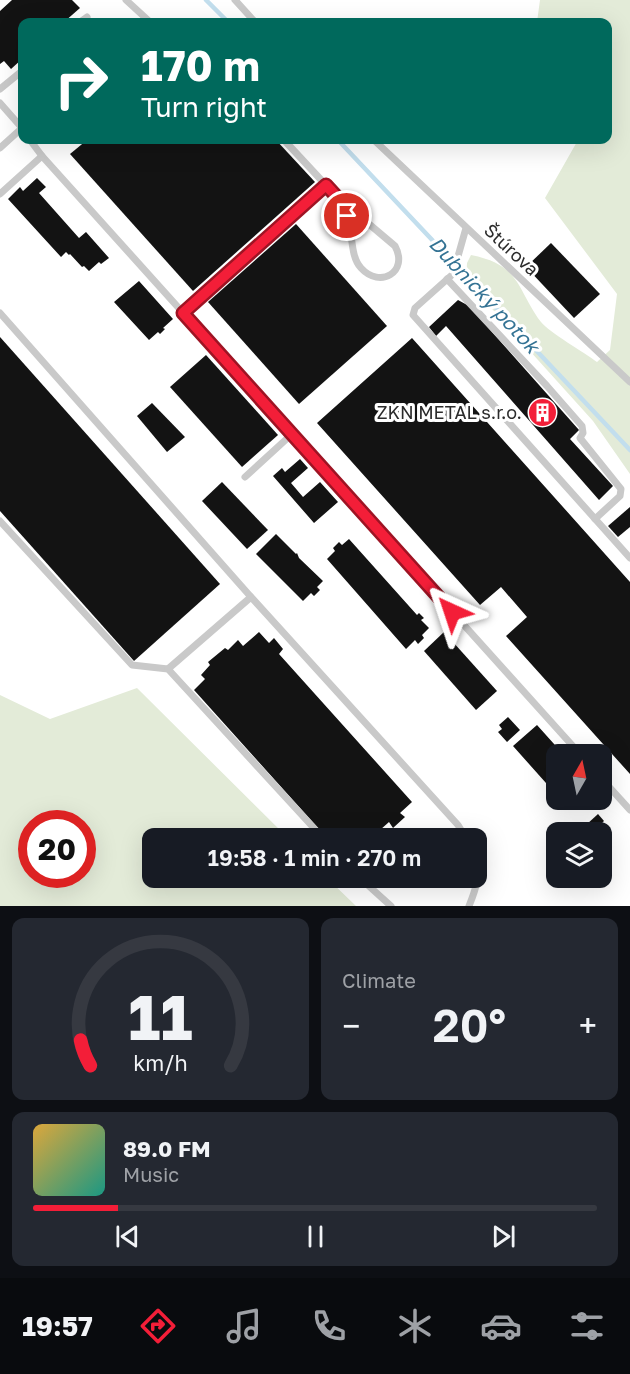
<!DOCTYPE html>
<meta charset="utf-8">
<style>
:root{--surface:#171b24;--page:#242831;--text:#f1f3f6;--muted:#9ea1a6;--line:#363941;--accent:#f31e38}
body{margin:0;font-family:"Golos Text",sans-serif;background:var(--page);color:var(--text);height:100vh;display:flex;flex-direction:column;font-size:22px;white-space:nowrap}
*{box-sizing:border-box;margin:0}
p{font-size:20px;color:var(--muted)}
.icon{flex:none;width:33px;height:33px;fill:none;stroke:currentColor;stroke-width:2;stroke-linecap:round;stroke-linejoin:round}
.map{position:relative;height:906px;overflow:hidden}
.details{display:flex;flex-direction:column;gap:12px;padding:12px;background:#0d0f14;flex:1}
.details>*{flex:none}
.top-card{position:absolute;left:18px;top:18px;width:594px;height:126px;border-radius:12px;box-shadow:0 6px 24px #0002;background:#00695c;color:#fff;overflow:hidden}
.needle{width:39px;rotate:9deg}
.controls{position:absolute;left:546px;top:744px;display:grid;gap:12px}
.controls a{display:grid;place-items:center;width:66px;height:66px;border-radius:12px;background:var(--surface);box-shadow:0 6px 24px #0002;font-size:30px}
.speed{position:absolute;left:18px;top:810px;display:flex;gap:12px;font-size:30px;font-weight:700;text-align:center}
.speed>*{display:grid;place-content:center;width:78px;height:78px;border-radius:50%;background:var(--surface);box-shadow:0 6px 24px #0002;line-height:1}
.speed .limit{border:9px solid #d22;background:#fff;color:#111}
.pin{position:absolute;display:grid;place-items:center;width:51px;height:51px;color:#fff;margin:-26px;border:3px solid #fff;border-radius:50%;box-shadow:0 2px 6px #0007}
.me{position:absolute;width:66px;margin:-33px;rotate:318deg;stroke-linejoin:round;filter:drop-shadow(0 0 4px #0008)}
.turn{display:flex;align-items:center;gap:21px;height:126px;padding:0 24px;font-size:27px}
.turn .icon{width:78px;height:78px;stroke-width:2.5}
.turn b{display:block;font-size:42px;line-height:51px}
.big{font-size:45px;font-weight:600;line-height:1.1}
.details .card{flex:1;display:flex;flex-direction:column;justify-content:center;gap:9px;min-width:0;padding:0 21px;border-radius:12px;background:var(--page)}
.details .dial{align-items:center;gap:0}
.dial svg{height:156px;overflow:visible;fill:none;stroke:var(--line);stroke-width:7;stroke-linecap:round;text-anchor:middle}
.dial text{fill:var(--text);stroke:none}
.song{display:flex;align-items:center;gap:18px}
.cover{width:72px;height:72px;border-radius:9px;background:linear-gradient(135deg,hsl(40 70% 55%),hsl(170 70% 35%))}
.played{height:6px;border-radius:3px;background:linear-gradient(90deg,var(--accent) 15%,var(--line) 15%)}
.keys{display:flex;justify-content:space-around;direction:ltr}
.heat{display:flex;justify-content:space-between;align-items:center;font-size:33px;direction:ltr}
.details .tiles{flex:1;display:grid;gap:12px;grid-template-columns:1fr 1fr}
.card:last-child{grid-column:span 2}
.trip{position:absolute;left:142px;top:828px;width:345px;height:60px;border-radius:12px;background:var(--surface);box-shadow:0 6px 24px #0002;font-weight:600;line-height:60px;text-align:center}
.menu{display:flex;height:96px;justify-content:space-around;align-items:center;background:#090b0e;color:var(--muted)}
.menu .icon{width:42px;height:42px}
.menu .selected{color:var(--accent)}
.menu b{font-size:27px;color:var(--text)}
.map>svg:first-child{display:block}
</style>
<div class="map">
<svg width="630" height="906" viewBox="0 0 630 906">
<rect width="100%" height="100%" fill="#fff"/>
<!-- green -->
<g fill="#e3ebd8" fill-rule="evenodd">
<path d="M540 0H630V474L593 421 466 280 467 263 471 255C521 265 516 288 541 322 549 332 585 353 597 362L610 350 617 294 545 198 578 140H608V22H537Z"/>
<path d="M137 688 288 838H153V878H327L356 906H0V695L50 719ZM32 824H82V874H32Z"/>
</g>
<g fill="none" stroke-linecap="round" stroke-linejoin="round">
<!-- stream -->
<g stroke="#c2deed" stroke-width="4.5">
<path d="M206 0 228 22"/>
<path d="M338 140 630 450"/>
</g>
</g>
<!-- building -->
<g fill="#131313">
<path d="M12 0H72L80 8 64 22H22V59L11 69 4 61 0 64V11Z"/>
<path d="M87 140H276L315 182 193 291 70 154Z"/>
<path d="M37 178 46 187 39 193 79 238 86 232 109 258 101 264 99 262 89 271 84 266 82 267 70 254 69 255 66 252 61 257 8 199 20 187 23 191Z"/>
<path d="M296 224 387 326 299 404 208 302Z"/>
<path d="M551 243 600 294 574 318 526 267Z"/>
<path d="M139 281 173 319 163 328 165 329 160 334 158 332 149 340 114 302Z"/>
<path d="M458 300 469 306 579 430 570 439 613 486 599 500 446 326 436 336 429 327Z"/>
<path d="M0 337 220 584 134 661 0 511Z"/>
<path d="M412 338 630 582V774L506 636 527 617 501 587 480 605 317 423Z"/>
<path d="M206 355 278 435 242 467 170 387Z"/>
<path d="M152 403 185 437 167 452 137 416Z"/>
<path d="M300 459 308 468 291 483 303 497 320 482 338 502 314 523 273 476 282 468 285 472Z"/>
<path d="M222 482 268 530 247 549 202 501Z"/>
<path d="M630 507V527L618 537 608 526Z"/>
<path d="M276 534 296 554 297 553 299 558 323 581 317 587 320 590 314 596 311 593 303 601 256 554Z"/>
<path d="M349 539 417 615 419 613 424 618 421 620 429 628 422 635 424 638 418 644 415 640 406 649 327 559 335 551 333 548 339 542 342 545Z"/>
<path d="M259 632 269 643 274 638 283 649 279 654 412 802 400 813 405 817 393 828 389 822 371 838H327L194 690 205 679 201 675 210 665 208 662 225 648 228 650 238 640 243 646Z"/>
<path d="M444 632 497 691 476 710 424 651Z"/>
<path d="M508 717 520 730 507 742 498 732 502 729 499 725Z"/>
<path d="M537 725 563 754H556V790L554 792 513 746Z"/>
<path d="M598 814 604 821 592 832 586 825Z"/>
</g>
<g fill="none" stroke-linecap="round" stroke-linejoin="round">
<!-- service -->
<g stroke="#c9c9c9" stroke-width="7">
<path d="M126 0 150 22"/>
<path d="M235 0 255 22"/>
<path d="M80 22 87 17"/>
<path d="M0 89 22 71"/>
<path d="M0 103 22 128"/>
<path d="M30 140 42 156 580 754"/>
<path d="M284 140 337 197 395 246C409 272 380 289 361 268 350 256 353 234 348 218 345 211 341 204 337 197"/>
<path d="M374 140 630 382"/>
<path d="M0 148 22 128"/>
<path d="M0 194 42 156"/>
<path d="M466 228 453 274 415 308 413 315 630 558"/>
<path d="M447 279 547 386 582 426 583 433 580 438 621 489 620 496 595 519"/>
<path d="M0 313 251 597 458 825 466 838"/>
<path d="M183 313 326 185"/>
<path d="M245 477 292 434"/>
<path d="M0 521 132 665 168 669 323 838"/>
<path d="M168 669 251 597"/>
<path d="M602 779 630 810"/>
<path d="M360 878 391 906"/>
<path d="M469 906C476 889 480 876 477 857"/>
</g>
</g>
<g fill="none" stroke-linecap="round" stroke-linejoin="round">
<defs>
<path id="route" d="M347 216 337 197 326 185 183 313 452 612"/>
</defs>
<!-- route casing -->
<use href="#route" stroke="#9e1424" stroke-width="15"/>
<!-- route -->
<use href="#route" stroke="#f31e38" stroke-width="10"/>
</g>
<!-- icons -->
<defs>
<symbol id="building-disc" viewBox="-11 -11 22 22"><circle r="9.5" fill="#f31e38" stroke="#fff"/><path d="M-4-6H4V6H1V3H-1V6H-4ZM-2.5-4.3h1.7v1.8h-1.7ZM.8-4.3h1.7v1.8H.8ZM-2.5-1h1.7V.8h-1.7ZM.8-1h1.7V.8H.8Z" fill="#fff"/></symbol>
</defs>
<g fill-rule="evenodd">
<use href="#building-disc" x="526" y="396" width="33" height="33"/>
</g>
<g text-anchor="middle" stroke-width="6" stroke-linejoin="round" paint-order="stroke">
<!-- street labels -->
<g font-size="18" fill="#2c2c2c" stroke="#fff">
<text transform="translate(511 250) rotate(43)" y="6">Štúrova</text>
</g>
<!-- poi labels -->
<g font-size="18" fill="#2c2c2c" stroke="#fff" text-anchor="end">
<text x="522" y="419">ZKN METAL s.r.o.</text>
</g>
<!-- water labels -->
<g font-size="20" font-style="italic" fill="#347394" stroke="#fff">
<text transform="translate(484 295) rotate(47)" y="7">Dubnický potok</text>
</g>
</g>
</svg>
<div class="controls">
<a><svg class="needle" viewBox="-14 -14 28 28"><path d="M0-13l5 13h-10z" fill="#e53935"/><path d="M0 13l5-13h-10z" fill="#9ea1a6"/></svg></a>
<a><svg class="icon" aria-label="layers" viewBox="0 0 24 24"><path d="M12 4l9 5-9 5-9-5zM3 14l9 5 9-5"/></svg></a>
</div>
<div class="speed"><div class="limit">20</div></div>
<div class="pin" style="left:347px;top:216px;background:#d93025"><svg class="icon" aria-label="arrive" viewBox="0 0 24 24"><path d="M6 21V4h12l-3 4 3 4H6"/></svg></div>
<svg class="me" style="left:452px;top:612px" viewBox="-20 -20 40 40"><path d="M0-17L14 15 0 8-14 15z" fill="#f31e38" stroke="#fff" stroke-width="4"/></svg>
<div class="trip">19:58 · 1 min · 270 m</div>
<div class="top-card">
<div class="turn"><svg class="icon" aria-label="right" viewBox="0 0 24 24"><path d="M7 20v-9h11M14 6l5 5-5 5"/></svg><div><b>170 m</b>Turn right</div></div>
</div>
</div>
<section class="details">
<div class="tiles">
<div class="card dial"><svg viewBox="0 0 100 80">
<path d="M14 69A42 42 0 1 1 86 69"/>
<path d="M14 69A42 42 0 0 1 9 56" stroke="#f31e38"/>
<text x="50" y="56" font-size="32" font-weight="700">11</text>
<text x="50" y="72" font-size="11">km/h</text>
</svg></div>
<div class="card"><p>Climate</p>
<div class="heat"><a>−</a><b class="big">20°</b><a>+</a></div>
</div>
<div class="card">
<div class="song"><i class="cover"></i><div><b>89.0 FM</b><p>Music</p></div></div>
<div class="played"></div>
<div class="keys"><svg class="icon" aria-label="previous" viewBox="0 0 24 24"><path d="M18 5L8 12l10 7zM5 5v14"/></svg><svg class="icon" aria-label="pause" viewBox="0 0 24 24"><path d="M8 5v14M16 5v14"/></svg><svg class="icon" aria-label="next" viewBox="0 0 24 24"><path d="M6 5l10 7-10 7zM19 5v14"/></svg></div>
</div>
</div>
</section>
<nav class="menu">
<b>19:57</b>
<svg class="icon selected" aria-label="directions" viewBox="0 0 24 24"><path d="M12 3l9 9-9 9-9-9zM9 14v-3h6M13 9l2 2-2 2"/></svg>
<svg class="icon" aria-label="music" viewBox="0 0 24 24"><path d="M9 18V5l10-2v13"/><circle cx="6" cy="18" r="3"/><circle cx="16" cy="16" r="3"/></svg>
<svg class="icon" aria-label="phone" viewBox="0 0 24 24"><path d="M5 4h4l2 5-3 2q2 4 5 5l2-3 5 2v4C11 20 4 13 5 4z"/></svg>
<svg class="icon" aria-label="climate" viewBox="0 0 24 24"><path d="M12 3v18M4 7l16 10M4 17L20 7"/></svg>
<svg class="icon" aria-label="car" viewBox="0 0 24 24"><path d="M5 17H2v-5l4-1 3-4h7l3 4 3 1v5h-3M9 17h6M6 11h13"/><circle cx="7" cy="17" r="2"/><circle cx="17" cy="17" r="2"/></svg>
<svg class="icon" aria-label="filters" viewBox="0 0 24 24"><path d="M4 7h16M4 17h16"/><circle cx="9" cy="7" r="2"/><circle cx="15" cy="17" r="2"/></svg>
</nav>
